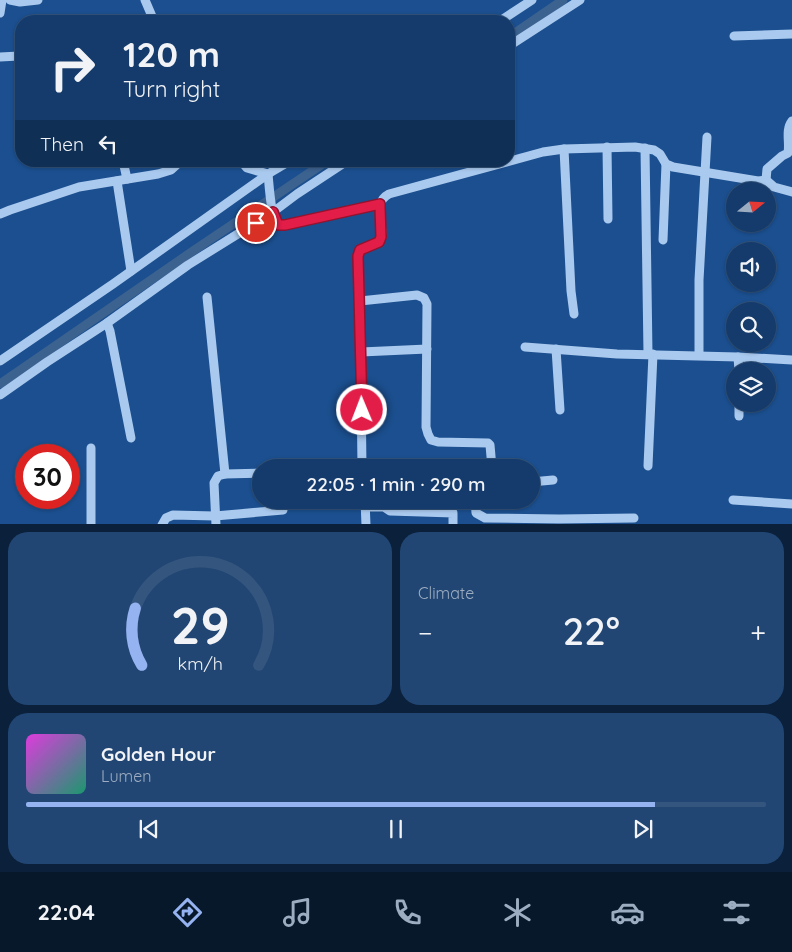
<!DOCTYPE html>
<meta charset="utf-8">
<style>
:root{--surface:#143b6b;--page:#214673;--text:#f1f3f6;--muted:#9dadc1;--line:#33557e;--accent:#95b2f1}
body{margin:0;font-family:Quicksand,sans-serif;background:var(--page);color:var(--text);height:100vh;display:flex;flex-direction:column;font-size:19px;white-space:nowrap}
*{box-sizing:border-box;margin:0}
p{font-size:16px;color:var(--muted)}
.icon{flex:none;width:28px;height:28px;fill:none;stroke:currentColor;stroke-width:2;stroke-linecap:round;stroke-linejoin:round}
.map{position:relative;height:524px;overflow:hidden}
.drawer{display:flex;flex-direction:column;gap:8px;padding:8px;background:#0b203b;flex:1}
.drawer>*{flex:none}
.hud{position:absolute;left:15px;top:15px;width:500px;height:152px;border-radius:20px;box-shadow:0 1px 4px #0004,0 0 0 1px var(--line);background:#143b6b;color:var(--text);overflow:hidden}
.needle{width:32px;rotate:72deg}
.controls{position:absolute;left:726px;top:182px;display:grid;gap:10px}
.controls a{display:grid;place-items:center;width:50px;height:50px;border-radius:50%;background:var(--surface);box-shadow:0 1px 4px #0004,0 0 0 1px var(--line);font-size:25px}
.speed{position:absolute;left:15px;top:444px;display:flex;gap:10px;font-size:25px;font-weight:700;text-align:center}
.speed>*{display:grid;place-content:center;width:65px;height:65px;border-radius:50%;background:var(--surface);box-shadow:0 1px 4px #0004,0 0 0 1px var(--line);line-height:1}
.speed .limit{border:8px solid #d22;background:#fff;color:#111}
.pin{position:absolute;display:grid;place-items:center;width:42px;height:42px;color:#fff;margin:-21px;border:2px solid #fff;border-radius:50%;box-shadow:0 1px 5px #0007}
.me{position:absolute;width:55px;margin:-28px;rotate:359deg;stroke-linejoin:round;filter:drop-shadow(0 0 4px #0008)}
.turn{display:flex;align-items:center;gap:18px;height:105px;padding:0 25px;font-size:22px}
.turn .icon{width:65px;height:65px;stroke-width:2.5}
.turn b{display:block;font-size:35px;line-height:42px}
.then{display:flex;align-items:center;height:48px;padding:0 25px;background:#0003;gap:10px;font-size:19px}
.big{font-size:38px;font-weight:600;line-height:1.1}
.drawer .card{flex:1;display:flex;flex-direction:column;justify-content:center;gap:8px;min-width:0;padding:0 18px;border-radius:20px;background:var(--page)}
.drawer .dial{align-items:center;gap:0}
.dial svg{height:130px;overflow:visible;fill:none;stroke:var(--line);stroke-width:7;stroke-linecap:round;text-anchor:middle}
.dial text{fill:var(--text);stroke:none}
.song{display:flex;align-items:center;gap:15px}
.cover{width:60px;height:60px;border-radius:8px;background:linear-gradient(135deg,hsl(300 70% 55%),hsl(160 70% 35%))}
.played{height:5px;border-radius:2px;background:linear-gradient(90deg,var(--accent) 85%,var(--line) 85%)}
.keys{display:flex;justify-content:space-around;direction:ltr}
.heat{display:flex;justify-content:space-between;align-items:center;font-size:28px;direction:ltr}
.drawer .tiles{flex:1;display:grid;gap:8px;grid-template-columns:1fr 1fr}
.card:last-child{grid-column:span 2}
.trip{position:absolute;left:252px;top:459px;width:288px;height:50px;border-radius:25px;background:var(--surface);box-shadow:0 1px 4px #0004,0 0 0 1px var(--line);font-weight:600;line-height:50px;text-align:center}
.menu{display:flex;height:80px;justify-content:space-around;align-items:center;background:#08182b;color:var(--muted)}
.menu .icon{width:35px;height:35px}
.menu .on{color:var(--accent)}
.menu b{font-size:22px;color:var(--text)}
.map>svg:first-child{display:block}
</style>
<div class="map">
<svg width="792" height="525" viewBox="0 0 792 525">
<rect width="100%" height="100%" fill="#1b4f8f"/>
<g fill="none" stroke-linecap="round" stroke-linejoin="round">
<!-- canal -->
<g stroke="#3c6290" stroke-width="9">
<path d="M509 37 563 0"/>
<path d="M0 384 193 251 327 161"/>
</g>
<!-- minor -->
<g stroke="#a9c9ee" stroke-width="9">
<path d="M10 0 20 2 38 0"/>
<path d="M145 0 154 21"/>
<path d="M0 13 2 0"/>
<path d="M500 21 532 0"/>
<path d="M734 36 792 34"/>
<path d="M509 46 580 0"/>
<path d="M0 57 19 56 21 58"/>
<path d="M607 147 608 219"/>
<path d="M645 148 648 354"/>
<path d="M564 149 571 291 574 314"/>
<path d="M123 161 127 179"/>
<path d="M241 161 247 168 268 174C269 183 271 218 277 224 278 225 279 225 280 226L380 204"/>
<path d="M766 180 767 169 782 156 788 153C790 142 785 130 792 121"/>
<path d="M117 181 131 271"/>
<path d="M0 214 10 210 79 187 158 174 171 170 181 161"/>
<path d="M663 240 666 164"/>
<path d="M207 297 225 474"/>
<path d="M360 301 417 295 424 298 427 304 426 427 428 434 431 440 438 442 488 443 490 445 492 468"/>
<path d="M107 323 110 331 131 438"/>
<path d="M525 347 617 354 738 357 792 360"/>
<path d="M556 349 560 410"/>
<path d="M361 352 427 349"/>
<path d="M699 355V280L707 137"/>
<path d="M738 357 739 371"/>
<path d="M0 361 113 284 268 174 290 161"/>
<path d="M0 395 47 362 107 323 188 265 273 212 297 194 347 161"/>
<path d="M739 404V416"/>
<path d="M648 466 653 354"/>
<path d="M362 468 360 301 358 264 359 250C365 247 373 246 378 242 390 232 368 205 389 194L543 152 564 149 635 147 654 150 660 154 666 164 673 167 758 181 766 180 774 187 792 192"/>
<path d="M531 482 553 480"/>
<path d="M365 500 366 525"/>
<path d="M475 500 476 513 485 518 559 519 634 518"/>
<path d="M733 500 792 504"/>
<path d="M365 507H384L390 511 453 513V525"/>
<path d="M91 525V448"/>
<path d="M162 525 166 518 173 515 215 516 283 510"/>
<path d="M216 525 214 483 218 476 225 474 261 473"/>
</g>
</g>
<g fill="none" stroke-linecap="round" stroke-linejoin="round">
<defs>
<path id="route" d="M256 223 273 212 278 225H285L380 204V207L381 237 379 242 360 250 358 256 362 410"/>
</defs>
<!-- route casing -->
<use href="#route" stroke="#92132f" stroke-width="12"/>
<!-- route -->
<use href="#route" stroke="#e11d48" stroke-width="9"/>
</g>
</svg>
<div class="controls">
<a><svg class="needle" viewBox="-14 -14 28 28"><path d="M0-13l5 13h-10z" fill="#e53935"/><path d="M0 13l5-13h-10z" fill="#9dadc1"/></svg></a>
<a><svg class="icon" aria-label="sound" viewBox="0 0 24 24"><path d="M4 9h4l5-4v14l-5-4H4zM17 9q2 3 0 6"/></svg></a>
<a><svg class="icon" aria-label="search" viewBox="0 0 24 24"><circle cx="10" cy="10" r="6"/><path d="M15 15l6 6"/></svg></a>
<a><svg class="icon" aria-label="layers" viewBox="0 0 24 24"><path d="M12 4l9 5-9 5-9-5zM3 14l9 5 9-5"/></svg></a>
</div>
<div class="speed"><div class="limit">30</div></div>
<div class="pin" style="left:256px;top:223px;background:#d93025"><svg class="icon" aria-label="arrive" viewBox="0 0 24 24"><path d="M6 21V4h12l-3 4 3 4H6"/></svg></div>
<svg class="me" style="left:362px;top:410px" viewBox="-20 -20 40 40"><circle r="17" fill="#e11d48" stroke="#fff" stroke-width="3"/><path d="M0-11L8 9 0 5-8 9z" fill="#fff"/></svg>
<div class="trip">22:05 · 1 min · 290 m</div>
<div class="hud">
<div class="turn"><svg class="icon" aria-label="right" viewBox="0 0 24 24"><path d="M7 20v-9h11M14 6l5 5-5 5"/></svg><div><b>120 m</b>Turn right</div></div>
<div class="then">Then<svg class="icon" aria-label="left" viewBox="0 0 24 24"><path d="M17 20v-9H6M10 6l-5 5 5 5"/></svg></div>
</div>
</div>
<section class="drawer">
<div class="tiles">
<div class="card dial"><svg viewBox="0 0 100 80">
<path d="M14 69A42 42 0 1 1 86 69"/>
<path d="M14 69A42 42 0 0 1 10 34" stroke="#95b2f1"/>
<text x="50" y="56" font-size="32" font-weight="700">29</text>
<text x="50" y="72" font-size="11">km/h</text>
</svg></div>
<div class="card"><p>Climate</p>
<div class="heat"><a>−</a><b class="big">22°</b><a>+</a></div>
</div>
<div class="card">
<div class="song"><i class="cover"></i><div><b>Golden Hour</b><p>Lumen</p></div></div>
<div class="played"></div>
<div class="keys"><svg class="icon" aria-label="previous" viewBox="0 0 24 24"><path d="M18 5L8 12l10 7zM5 5v14"/></svg><svg class="icon" aria-label="pause" viewBox="0 0 24 24"><path d="M8 5v14M16 5v14"/></svg><svg class="icon" aria-label="next" viewBox="0 0 24 24"><path d="M6 5l10 7-10 7zM19 5v14"/></svg></div>
</div>
</div>
</section>
<nav class="menu">
<b>22:04</b>
<svg class="icon on" aria-label="directions" viewBox="0 0 24 24"><path d="M12 3l9 9-9 9-9-9zM9 14v-3h6M13 9l2 2-2 2"/></svg>
<svg class="icon" aria-label="music" viewBox="0 0 24 24"><path d="M9 18V5l10-2v13"/><circle cx="6" cy="18" r="3"/><circle cx="16" cy="16" r="3"/></svg>
<svg class="icon" aria-label="phone" viewBox="0 0 24 24"><path d="M5 4h4l2 5-3 2q2 4 5 5l2-3 5 2v4C11 20 4 13 5 4z"/></svg>
<svg class="icon" aria-label="climate" viewBox="0 0 24 24"><path d="M12 3v18M4 7l16 10M4 17L20 7"/></svg>
<svg class="icon" aria-label="car" viewBox="0 0 24 24"><path d="M5 17H2v-5l4-1 3-4h7l3 4 3 1v5h-3M9 17h6M6 11h13"/><circle cx="7" cy="17" r="2"/><circle cx="17" cy="17" r="2"/></svg>
<svg class="icon" aria-label="filters" viewBox="0 0 24 24"><path d="M4 7h16M4 17h16"/><circle cx="9" cy="7" r="2"/><circle cx="15" cy="17" r="2"/></svg>
</nav>
